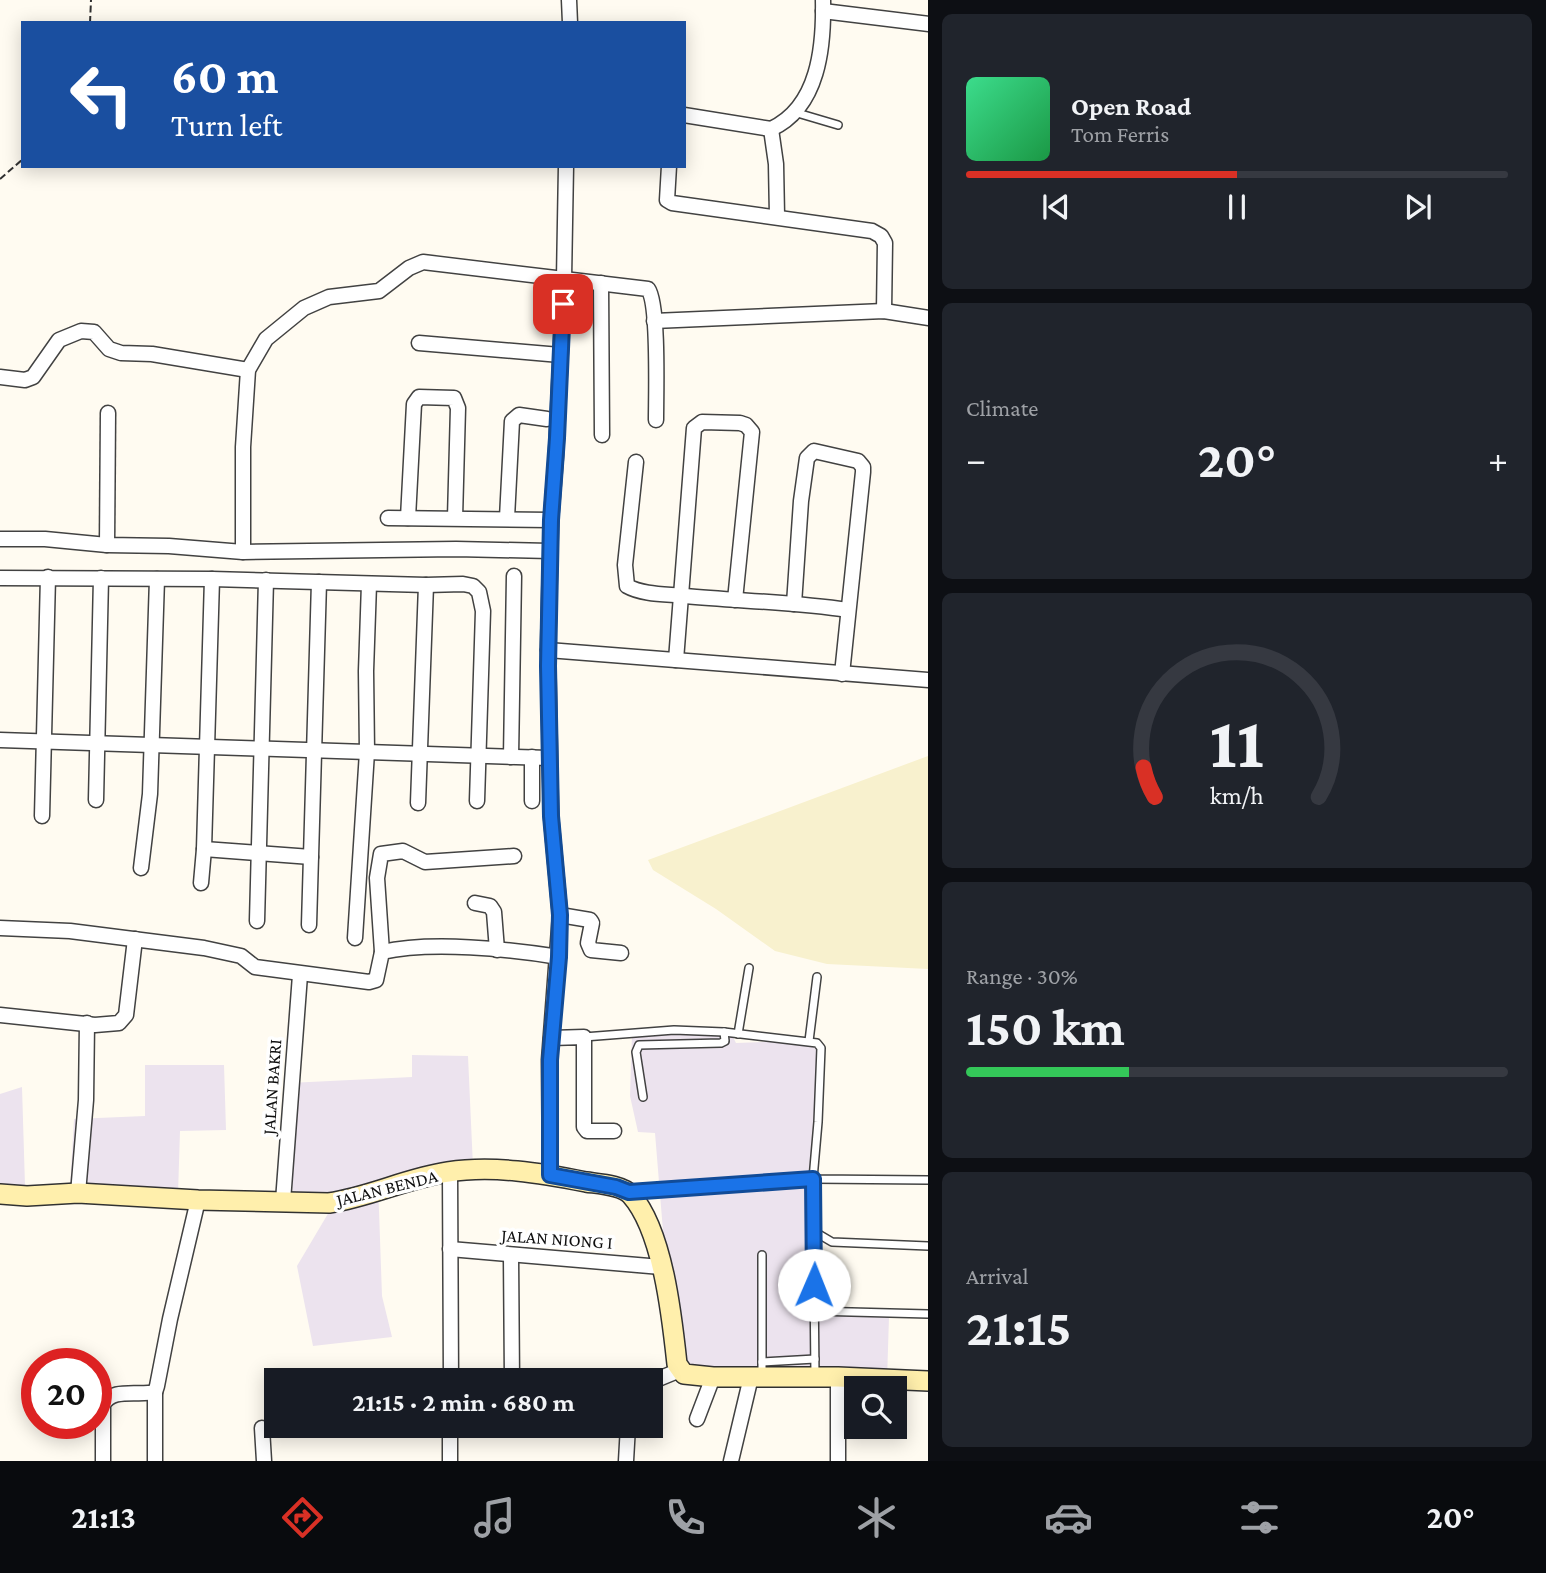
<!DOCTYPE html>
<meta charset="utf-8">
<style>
:root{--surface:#171b24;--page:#20242c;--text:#f1f3f6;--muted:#9ea1a6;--line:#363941;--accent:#d93025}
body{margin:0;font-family:"Crimson Pro",serif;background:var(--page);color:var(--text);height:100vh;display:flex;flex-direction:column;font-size:26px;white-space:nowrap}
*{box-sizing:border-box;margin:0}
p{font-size:23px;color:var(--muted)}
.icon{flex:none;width:38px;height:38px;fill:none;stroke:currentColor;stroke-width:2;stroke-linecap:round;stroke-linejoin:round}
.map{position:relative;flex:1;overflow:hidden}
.details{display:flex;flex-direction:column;gap:14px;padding:14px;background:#0d0f14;width:618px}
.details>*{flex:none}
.hud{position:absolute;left:21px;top:21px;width:665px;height:147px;border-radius:0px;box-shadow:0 4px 18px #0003;background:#1a4fa0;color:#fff;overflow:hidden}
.buttons{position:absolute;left:844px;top:1376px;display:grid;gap:14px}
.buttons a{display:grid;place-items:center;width:63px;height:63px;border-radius:0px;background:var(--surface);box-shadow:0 4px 18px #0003;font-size:35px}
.speed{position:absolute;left:21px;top:1348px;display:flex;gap:14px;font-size:35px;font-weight:700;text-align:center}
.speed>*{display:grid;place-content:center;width:91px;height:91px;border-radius:50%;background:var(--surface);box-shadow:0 4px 18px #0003;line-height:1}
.speed .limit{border:10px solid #d22;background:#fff;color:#111}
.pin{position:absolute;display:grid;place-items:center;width:60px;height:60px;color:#fff;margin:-30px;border-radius:14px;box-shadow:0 4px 10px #0006}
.me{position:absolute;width:77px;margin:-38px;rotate:1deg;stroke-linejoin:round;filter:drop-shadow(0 0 5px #0008)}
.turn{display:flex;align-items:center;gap:24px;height:147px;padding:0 35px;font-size:32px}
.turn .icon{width:91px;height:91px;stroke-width:2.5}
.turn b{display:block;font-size:49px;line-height:60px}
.big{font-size:52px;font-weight:700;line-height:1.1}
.details .card{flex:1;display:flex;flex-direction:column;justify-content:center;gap:10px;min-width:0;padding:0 24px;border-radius:10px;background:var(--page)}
.details .dial{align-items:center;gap:0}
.dial svg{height:182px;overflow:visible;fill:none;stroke:var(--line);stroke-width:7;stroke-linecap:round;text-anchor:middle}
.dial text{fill:var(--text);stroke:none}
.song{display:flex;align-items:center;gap:21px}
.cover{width:84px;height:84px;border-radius:10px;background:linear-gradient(135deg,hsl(150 70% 55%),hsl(140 70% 35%))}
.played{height:7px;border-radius:4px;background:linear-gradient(90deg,var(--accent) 50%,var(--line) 50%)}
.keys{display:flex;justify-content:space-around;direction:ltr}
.heat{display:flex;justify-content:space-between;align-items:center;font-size:38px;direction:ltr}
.charge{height:10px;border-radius:5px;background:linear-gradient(90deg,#34c759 30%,var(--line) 0)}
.trip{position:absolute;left:264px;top:1368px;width:399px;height:70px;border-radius:0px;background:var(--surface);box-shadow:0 4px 18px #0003;font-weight:700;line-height:70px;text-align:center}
.tab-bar{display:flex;height:112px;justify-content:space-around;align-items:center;background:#090b0e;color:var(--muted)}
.tab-bar .icon{width:49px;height:49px}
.tab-bar .active{color:var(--accent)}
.tab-bar b{font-size:32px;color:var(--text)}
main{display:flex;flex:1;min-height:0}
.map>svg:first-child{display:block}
</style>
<main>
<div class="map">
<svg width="929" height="1461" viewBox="0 0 929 1461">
<rect width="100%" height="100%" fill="#fffbf1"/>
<!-- industrial -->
<g fill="#ece3ee">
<path d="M632 1034 732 1035 736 1043 816 1040 817 1312 889 1317 887 1380 693 1372 677 1364 668 1292 655 1133 638 1132 630 1096Z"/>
<path d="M412 1055 468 1056 473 1167 378 1182 382 1296 392 1337 313 1346 297 1266 329 1212 293 1208 289 1083 412 1077Z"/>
<path d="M145 1065H224L226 1130 180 1131 178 1194 70 1188 74 1119 145 1116Z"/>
<path d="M22 1087 25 1186 0 1184V1094Z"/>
</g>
<!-- farmland -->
<path fill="#f8f1ce" d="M928 756V969L827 964 775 951 716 909 653 870 648 860Z"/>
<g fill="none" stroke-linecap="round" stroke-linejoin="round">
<defs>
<g id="lane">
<path d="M794 112 838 125"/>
<path d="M738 1034 749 968"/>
<path d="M584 1037 674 1030 724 1032 817 1043 821 1048 818 1122 813 1179 929 1180"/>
<path d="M809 1041 817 977"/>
<path d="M643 1097 636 1052 639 1045 721 1043 725 1041 724 1032"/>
<path d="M630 1192 813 1179 815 1376"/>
<path d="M815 1232 832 1242 929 1246"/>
<path d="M762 1255V1376"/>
<path d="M813 1311 929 1314"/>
<path d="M762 1362 815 1359"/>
</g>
<g id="street">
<path d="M569 0 570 23"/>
<path d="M823 11 929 24"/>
<path d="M684 115 771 129C819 107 824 46 823 0"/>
<path d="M771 129 776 164 777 216"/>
<path d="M669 166 667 200 672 203 872 231 881 236 885 243 884 311"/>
<path d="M601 283 602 435"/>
<path d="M654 321 884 311 929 318"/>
<path d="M419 343 560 355"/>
<path d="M0 377 25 380 33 377 59 340 81 331 94 332 109 349 121 353 152 354 248 370"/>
<path d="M636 462 625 565 627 586C643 595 667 594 685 596 739 601 794 602 848 610"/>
<path d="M388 518 551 520"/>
<path d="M408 518 414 404 419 397 454 398 458 408 455 518"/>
<path d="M507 518 512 421 519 415 547 419"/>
<path d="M0 539H45L107 545 169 546 243 552 456 549 550 551"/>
<path d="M107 545 108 413"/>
<path d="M243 552V447L248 370 266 339 304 308 329 297 379 291 409 268 423 262 648 289C659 304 656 396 656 420"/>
<path d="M0 578 212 579 426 585 463 584 473 586 479 592 483 611 477 801"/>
<path d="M794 604 801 501 807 458 814 451 858 461 863 467V472L842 674"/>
<path d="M548 650 929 680"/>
<path d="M676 660 694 428 702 422 740 423 746 425 752 432 735 600"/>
<path d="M0 740 549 758"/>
<path d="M511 757 514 576"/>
<path d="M96 800 101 578"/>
<path d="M532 801V757"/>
<path d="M418 803 426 585"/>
<path d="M42 816 48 577"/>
<path d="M204 849 311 857"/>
<path d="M141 868 150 794 157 579"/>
<path d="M201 883 204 849 212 579"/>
<path d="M475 903 490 906 494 912 497 950"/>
<path d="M560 915 590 920 592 923 588 943 591 950 621 953"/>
<path d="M257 921 266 580"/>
<path d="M309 925 319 582"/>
<path d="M0 928 70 931 204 948 241 956 255 967 369 982 376 980 382 952C431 941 509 949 559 957"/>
<path d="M355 938 367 752 366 671 369 584"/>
<path d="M382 952 377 878 381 854 403 851 425 862 514 856"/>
<path d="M0 1015 95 1025 119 1023 126 1015 135 939"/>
<path d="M551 1038 584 1037V1127L587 1131H614"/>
<path d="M450 1172 451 1381"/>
<path d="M550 1175 549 1060 560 915 551 816 548 650 551 520 556 455 564 279 566 166"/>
<path d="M78 1193 86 1100 87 1023"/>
<path d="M283 1201 300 975"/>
<path d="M450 1249 661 1267"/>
<path d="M511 1256 512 1381"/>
<path d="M838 1377V1461"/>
<path d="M651 1382 680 1370"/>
<path d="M155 1392V1461"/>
<path d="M697 1419 713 1377"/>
<path d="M262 1428 264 1461"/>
<path d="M103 1461V1405C111 1387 138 1396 155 1392L157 1386 170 1319 198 1200"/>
<path d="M450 1461V1426"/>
<path d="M626 1461 628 1426"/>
<path d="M731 1461 751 1377"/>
</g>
<path id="secondary" d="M0 1194 27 1196 78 1193 198 1200 329 1203C370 1197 407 1178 448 1172 493 1165 541 1173 586 1182 600 1184 622 1185 631 1195 663 1231 672 1317 677 1364L684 1374 713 1377H838L929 1381"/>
</defs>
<!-- lane casing -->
<use href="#lane" stroke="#424242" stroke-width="10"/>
<!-- street casing -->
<use href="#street" stroke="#424242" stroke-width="17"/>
<!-- secondary casing -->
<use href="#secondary" stroke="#313131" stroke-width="22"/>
<!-- path -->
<g stroke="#313131" stroke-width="2" stroke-dasharray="7 3.5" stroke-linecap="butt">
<path d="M90 23 91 0"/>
<path d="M0 179 23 159"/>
</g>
<!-- lane -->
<use href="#lane" stroke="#fff" stroke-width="7"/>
<!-- street -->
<use href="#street" stroke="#fff" stroke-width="14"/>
<!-- secondary -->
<use href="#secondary" stroke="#ffefac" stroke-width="19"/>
</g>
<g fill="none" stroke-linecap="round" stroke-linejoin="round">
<defs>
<path id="route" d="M563 304 557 438 551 520 548 666 551 816 560 915 559 957 550 1060V1175L616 1187 629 1192 813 1179 814 1285"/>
</defs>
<!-- route casing -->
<use href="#route" stroke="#114b97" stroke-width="18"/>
<!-- route -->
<use href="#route" stroke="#1a73e8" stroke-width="12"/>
</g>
<g text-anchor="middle" stroke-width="7" stroke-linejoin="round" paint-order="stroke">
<!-- street labels -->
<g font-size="18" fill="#0f0f0f" stroke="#fff">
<text transform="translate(272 1087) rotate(-86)" y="6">JALAN BAKRI</text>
<text transform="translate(387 1188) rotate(-14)" y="6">JALAN BENDA</text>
<text transform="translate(557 1239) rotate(4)" y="6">JALAN NIONG I</text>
</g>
</g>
</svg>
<div class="buttons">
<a><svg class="icon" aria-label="search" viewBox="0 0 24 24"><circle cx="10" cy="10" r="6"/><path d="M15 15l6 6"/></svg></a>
</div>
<div class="speed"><div class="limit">20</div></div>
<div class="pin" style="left:563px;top:304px;background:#d93025"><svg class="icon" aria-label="arrive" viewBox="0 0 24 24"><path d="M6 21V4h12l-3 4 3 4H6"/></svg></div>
<svg class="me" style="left:814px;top:1285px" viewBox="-20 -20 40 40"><circle r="19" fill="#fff"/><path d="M0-13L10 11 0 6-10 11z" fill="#1a73e8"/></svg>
<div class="trip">21:15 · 2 min · 680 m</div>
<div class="hud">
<div class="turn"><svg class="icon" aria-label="left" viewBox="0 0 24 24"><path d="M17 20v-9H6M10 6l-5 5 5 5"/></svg><div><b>60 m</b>Turn left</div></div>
</div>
</div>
<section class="details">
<div class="card">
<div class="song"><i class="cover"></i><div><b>Open Road</b><p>Tom Ferris</p></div></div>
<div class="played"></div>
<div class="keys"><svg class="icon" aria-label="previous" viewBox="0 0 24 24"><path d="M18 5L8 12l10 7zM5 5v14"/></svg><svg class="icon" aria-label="pause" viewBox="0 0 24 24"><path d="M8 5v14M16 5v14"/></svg><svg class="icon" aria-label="next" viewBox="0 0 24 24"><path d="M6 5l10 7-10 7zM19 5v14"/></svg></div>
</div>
<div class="card"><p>Climate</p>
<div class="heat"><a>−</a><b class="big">20°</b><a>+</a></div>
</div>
<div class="card dial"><svg viewBox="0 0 100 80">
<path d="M14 69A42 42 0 1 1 86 69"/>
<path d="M14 69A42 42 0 0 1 9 56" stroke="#d93025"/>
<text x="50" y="56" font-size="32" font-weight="700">11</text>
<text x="50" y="72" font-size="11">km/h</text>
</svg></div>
<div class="card"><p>Range · 30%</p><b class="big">150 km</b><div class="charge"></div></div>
<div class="card"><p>Arrival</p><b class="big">21:15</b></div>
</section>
</main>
<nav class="tab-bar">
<b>21:13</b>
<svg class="icon active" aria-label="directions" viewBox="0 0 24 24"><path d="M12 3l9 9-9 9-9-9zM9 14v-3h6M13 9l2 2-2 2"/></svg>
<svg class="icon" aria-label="music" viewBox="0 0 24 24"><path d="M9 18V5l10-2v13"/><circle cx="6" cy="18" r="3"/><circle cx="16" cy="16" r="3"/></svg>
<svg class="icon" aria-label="phone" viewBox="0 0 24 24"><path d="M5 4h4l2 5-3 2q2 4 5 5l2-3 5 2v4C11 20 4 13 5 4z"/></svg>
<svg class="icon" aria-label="climate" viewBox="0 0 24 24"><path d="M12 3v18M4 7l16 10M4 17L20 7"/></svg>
<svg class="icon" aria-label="car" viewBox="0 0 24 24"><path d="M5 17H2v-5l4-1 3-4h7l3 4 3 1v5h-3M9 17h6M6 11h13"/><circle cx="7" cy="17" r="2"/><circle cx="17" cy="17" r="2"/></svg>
<svg class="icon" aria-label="filters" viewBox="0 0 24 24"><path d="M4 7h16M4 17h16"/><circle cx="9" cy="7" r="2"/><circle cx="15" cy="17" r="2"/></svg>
<b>20°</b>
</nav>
